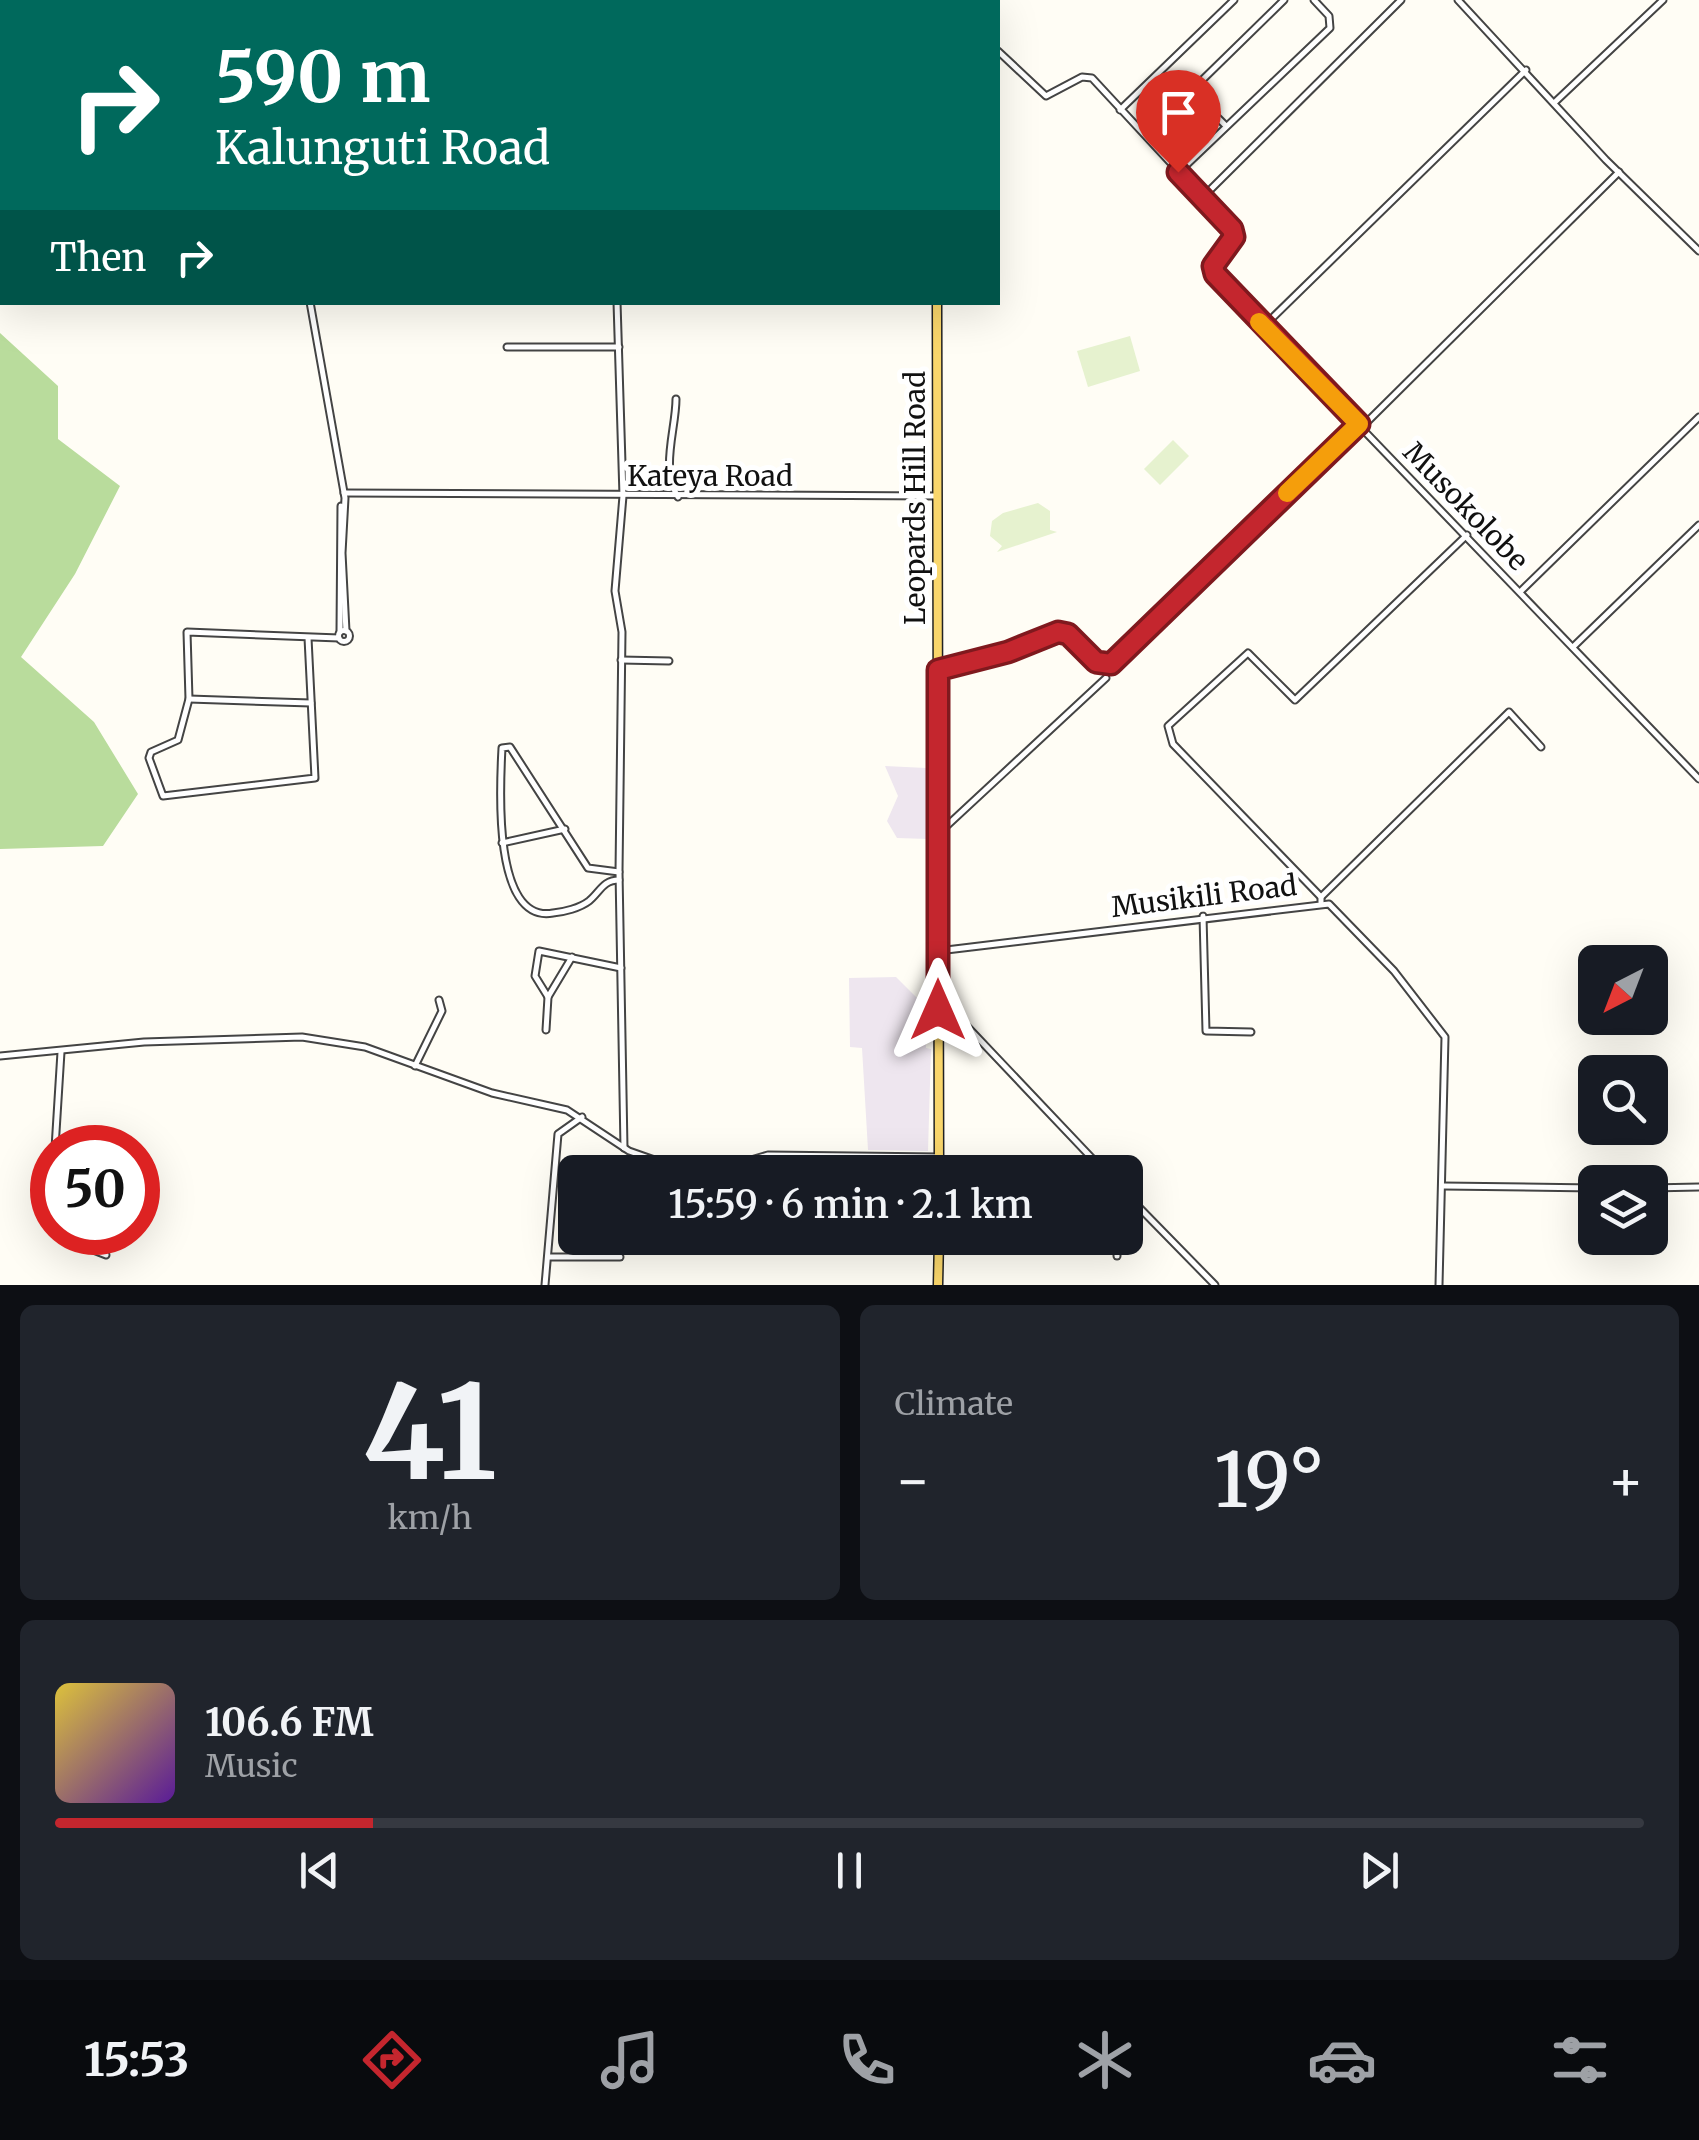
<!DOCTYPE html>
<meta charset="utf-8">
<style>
:root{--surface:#171b24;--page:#20242c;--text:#f1f3f6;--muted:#9ea1a6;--line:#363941;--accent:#c4262e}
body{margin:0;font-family:Merriweather,serif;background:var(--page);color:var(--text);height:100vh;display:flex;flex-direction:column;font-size:38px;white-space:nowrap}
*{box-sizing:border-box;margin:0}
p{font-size:32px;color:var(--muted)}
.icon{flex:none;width:55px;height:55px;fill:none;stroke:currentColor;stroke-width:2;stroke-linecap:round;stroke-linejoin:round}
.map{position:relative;height:1285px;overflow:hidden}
.panel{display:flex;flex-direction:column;gap:20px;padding:20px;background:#0d0f14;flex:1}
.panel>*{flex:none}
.top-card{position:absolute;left:0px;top:0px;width:1000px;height:305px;box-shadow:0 10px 40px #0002;background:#00695c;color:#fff;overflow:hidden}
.needle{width:65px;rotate:222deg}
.fabs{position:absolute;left:1578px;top:945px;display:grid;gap:20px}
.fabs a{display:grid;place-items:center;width:90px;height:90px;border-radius:15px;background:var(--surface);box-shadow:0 10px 40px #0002;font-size:50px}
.speed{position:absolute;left:30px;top:1125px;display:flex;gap:20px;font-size:50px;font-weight:700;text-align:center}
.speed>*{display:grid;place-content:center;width:130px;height:130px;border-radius:50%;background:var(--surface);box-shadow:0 10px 40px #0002;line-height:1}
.speed .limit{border:15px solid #d22;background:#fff;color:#111}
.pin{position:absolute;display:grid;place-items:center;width:85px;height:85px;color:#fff;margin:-102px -42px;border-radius:50% 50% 50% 0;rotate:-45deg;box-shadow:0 0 10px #0007}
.pin .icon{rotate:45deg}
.me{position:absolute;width:110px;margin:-55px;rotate:0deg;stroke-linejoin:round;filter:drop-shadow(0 0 8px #0008)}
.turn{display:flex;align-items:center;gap:35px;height:210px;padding:0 50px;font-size:45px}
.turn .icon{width:130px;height:130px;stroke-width:2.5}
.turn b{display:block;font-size:70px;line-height:85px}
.then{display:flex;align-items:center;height:95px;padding:0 50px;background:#0003;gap:20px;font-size:38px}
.big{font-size:75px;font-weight:600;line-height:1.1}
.panel .card{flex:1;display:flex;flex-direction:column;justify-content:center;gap:15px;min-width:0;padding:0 35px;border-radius:15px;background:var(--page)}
.panel .dial{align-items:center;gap:0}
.dial b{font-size:130px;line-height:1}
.song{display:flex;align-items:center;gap:30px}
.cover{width:120px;height:120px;border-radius:15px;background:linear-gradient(135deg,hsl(50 70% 55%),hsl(270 70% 35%))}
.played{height:10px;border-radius:5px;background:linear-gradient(90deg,var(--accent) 20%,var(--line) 20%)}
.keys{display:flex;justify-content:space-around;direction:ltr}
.heat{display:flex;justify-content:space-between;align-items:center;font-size:55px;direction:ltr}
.panel .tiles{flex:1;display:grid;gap:20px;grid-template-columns:1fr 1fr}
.card:last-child{grid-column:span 2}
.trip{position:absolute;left:558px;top:1155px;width:585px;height:100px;border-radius:15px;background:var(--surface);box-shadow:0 10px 40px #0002;font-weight:600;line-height:100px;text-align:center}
.tab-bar{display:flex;height:160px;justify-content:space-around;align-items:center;background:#090b0e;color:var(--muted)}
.tab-bar .icon{width:70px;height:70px}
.tab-bar .selected{color:var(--accent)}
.tab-bar b{font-size:45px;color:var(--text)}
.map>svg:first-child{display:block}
</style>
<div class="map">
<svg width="1699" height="1285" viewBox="0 0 1699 1285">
<rect width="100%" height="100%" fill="#fffdf5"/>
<!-- industrial -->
<g fill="#eee6ef">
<path d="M885 766 926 768 928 839 897 838 887 821 898 796Z"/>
<path d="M896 977 926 1007V1048L931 1049 928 1151 868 1150 862 1048 850 1047 849 978Z"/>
</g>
<!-- forest -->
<path fill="#b9dc9c" d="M0 333 58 386V439L120 486 75 574 21 657 94 722 138 794 103 846 0 849Z"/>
<!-- pitch -->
<g fill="#e6f2cf">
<path d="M1130 336 1140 371 1088 387 1077 351Z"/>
<path d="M1173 440 1189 456 1160 485 1144 469Z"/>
<path d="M1038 503 1050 511V530L1057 532 997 552 1002 546 990 536 992 521 1003 513Z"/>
</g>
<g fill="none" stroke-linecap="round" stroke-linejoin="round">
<defs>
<g id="minor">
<path d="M553 0 555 2"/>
<path d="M948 0 950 2"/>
<path d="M1458 0 1606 160 1699 251"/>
<path d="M268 2 270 0"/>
<path d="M477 2 479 0"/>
<path d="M0 26 2 28"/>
<path d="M998 51 1046 96 1082 77 1092 78 1232 229 1230 247 1213 266 1221 282 1699 779"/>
<path d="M1554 103 1663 0"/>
<path d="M0 108 2 105"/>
<path d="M1120 110 1234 0"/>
<path d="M1226 126 1191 91 1284 0"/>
<path d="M1179 172 1330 28 1329 16 1314 0"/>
<path d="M1203 197 1401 0"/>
<path d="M310 302 345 498 342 553 346 631"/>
<path d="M617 302 623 496 615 591 622 632 619 872 624 1148"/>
<path d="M1264 326 1526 70"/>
<path d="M507 347H619"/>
<path d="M676 399C676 429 660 469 678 497"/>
<path d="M1362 427 1619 172"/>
<path d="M344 493 937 496"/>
<path d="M1521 591 1699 417"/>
<circle cx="344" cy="636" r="5.5"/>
<path d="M340 632 341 506"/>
<path d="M308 638 315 778 163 796 149 758 151 752 178 740 189 699 187 632 339 638"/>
<path d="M1573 647 1699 525"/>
<path d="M621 660 669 661"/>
<path d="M938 669 1017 649 1057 632 1068 635 1096 662 1111 663 1359 425"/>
<path d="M189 699 311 703"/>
<path d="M938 834 1106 678"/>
<path d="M502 843 565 829"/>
<path d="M619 872 588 868 510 747 502 748C500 785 492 924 553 913 564 912 580 908 589 901 600 892 603 880 619 880"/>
<path d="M1321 897 1509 712 1541 747"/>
<path d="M1321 902V897L1173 744 1168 726 1248 653 1295 700 1467 535"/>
<path d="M1203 916 1206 1031 1251 1032"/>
<path d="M938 951 1329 904 1394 971 1445 1037 1439 1285"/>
<path d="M548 997 535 976 539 951 621 968"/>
<path d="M939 1010 960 1019 1105 1172"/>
<path d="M546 1030 548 997 572 957"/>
<path d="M0 1056 144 1042 302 1037 365 1047 492 1093 567 1110 629 1151 686 1171 717 1170 768 1155 939 1157"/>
<path d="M415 1066 442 1011 439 1000"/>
<path d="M55 1148 61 1052"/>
<path d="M1443 1186 1595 1188"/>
<path d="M1650 1188 1699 1187"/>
<path d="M1125 1193 1215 1285"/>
<path d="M52 1201V1221"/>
<path d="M68 1232 78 1244 106 1255"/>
<path d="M1117 1238V1256"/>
<path d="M548 1257H620"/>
<path d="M545 1285 558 1134 582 1117"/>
</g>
<g id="major">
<path d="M861 0 862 2"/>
<path d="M937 302 939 1172"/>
<path d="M938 1285 939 1238"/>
</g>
</defs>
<!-- minor casing -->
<use href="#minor" stroke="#444" stroke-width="9"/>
<!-- major casing -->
<use href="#major" stroke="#222" stroke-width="11"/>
<!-- minor -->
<use href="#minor" stroke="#fff" stroke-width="5"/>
<!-- major -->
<use href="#major" stroke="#f9d66b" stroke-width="8"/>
</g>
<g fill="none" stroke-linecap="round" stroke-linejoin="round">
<defs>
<path id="route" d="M938 1010V670L1008 652 1058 632 1068 634 1096 662 1111 664 1359 424 1215 274 1213 266 1234 237 1232 229 1178 172"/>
</defs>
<!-- route casing -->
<use href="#route" stroke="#7f191e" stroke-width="25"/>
<!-- route -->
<use href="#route" stroke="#c4262e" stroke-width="18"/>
<!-- slow -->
<path stroke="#f59e0b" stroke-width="18" d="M1259 322 1359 424 1287 493"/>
</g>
<g text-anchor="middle" stroke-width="10" stroke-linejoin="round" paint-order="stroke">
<!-- street labels -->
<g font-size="28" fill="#111" stroke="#fff">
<text x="710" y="486">Kateya Road</text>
<text transform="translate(915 498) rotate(-90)" y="10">Leopards Hill Road</text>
<text transform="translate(1466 506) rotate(46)" y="10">Musokolobe</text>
<text transform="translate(1204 896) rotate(-7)" y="10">Musikili Road</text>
</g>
</g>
</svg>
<div class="fabs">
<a><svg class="needle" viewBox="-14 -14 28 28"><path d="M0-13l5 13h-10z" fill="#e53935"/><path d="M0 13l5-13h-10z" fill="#9ea1a6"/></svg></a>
<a><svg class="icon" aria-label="search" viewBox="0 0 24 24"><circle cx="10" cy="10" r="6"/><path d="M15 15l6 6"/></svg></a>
<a><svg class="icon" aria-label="layers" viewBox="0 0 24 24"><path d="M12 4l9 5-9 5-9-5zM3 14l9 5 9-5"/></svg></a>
</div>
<div class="speed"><div class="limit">50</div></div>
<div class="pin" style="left:1178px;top:172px;background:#d93025"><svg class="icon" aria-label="arrive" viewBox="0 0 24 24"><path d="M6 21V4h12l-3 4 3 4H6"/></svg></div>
<svg class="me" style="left:938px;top:1010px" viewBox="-20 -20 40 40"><path d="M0-17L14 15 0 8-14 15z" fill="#c4262e" stroke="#fff" stroke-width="4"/></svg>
<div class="trip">15:59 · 6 min · 2.1 km</div>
<div class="top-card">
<div class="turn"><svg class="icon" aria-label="right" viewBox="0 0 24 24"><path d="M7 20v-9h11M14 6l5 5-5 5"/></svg><div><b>590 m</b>Kalunguti Road</div></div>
<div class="then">Then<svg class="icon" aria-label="right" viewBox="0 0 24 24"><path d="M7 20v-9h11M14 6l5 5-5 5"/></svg></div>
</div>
</div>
<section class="panel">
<div class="tiles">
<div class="card dial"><b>41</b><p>km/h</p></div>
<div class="card"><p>Climate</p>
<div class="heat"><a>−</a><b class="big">19°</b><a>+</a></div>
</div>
<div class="card">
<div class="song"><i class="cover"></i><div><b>106.6 FM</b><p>Music</p></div></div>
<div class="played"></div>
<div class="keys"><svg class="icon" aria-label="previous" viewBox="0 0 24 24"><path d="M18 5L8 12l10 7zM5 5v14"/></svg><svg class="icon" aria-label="pause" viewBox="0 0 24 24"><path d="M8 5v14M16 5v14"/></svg><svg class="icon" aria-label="next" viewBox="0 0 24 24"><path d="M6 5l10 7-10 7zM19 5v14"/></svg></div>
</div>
</div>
</section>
<nav class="tab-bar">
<b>15:53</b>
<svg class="icon selected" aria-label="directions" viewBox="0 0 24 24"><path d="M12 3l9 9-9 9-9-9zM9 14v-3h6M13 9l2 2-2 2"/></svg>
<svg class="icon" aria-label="music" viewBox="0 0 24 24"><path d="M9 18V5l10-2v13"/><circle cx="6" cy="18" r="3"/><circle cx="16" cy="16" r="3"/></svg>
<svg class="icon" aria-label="phone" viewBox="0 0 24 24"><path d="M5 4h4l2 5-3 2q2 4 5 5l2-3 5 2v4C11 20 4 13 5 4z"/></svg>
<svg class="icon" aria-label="climate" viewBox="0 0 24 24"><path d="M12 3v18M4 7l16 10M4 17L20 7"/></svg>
<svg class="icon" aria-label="car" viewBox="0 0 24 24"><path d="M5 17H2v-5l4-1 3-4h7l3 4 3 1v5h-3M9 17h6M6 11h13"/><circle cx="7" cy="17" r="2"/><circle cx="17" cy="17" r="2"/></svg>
<svg class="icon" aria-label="filters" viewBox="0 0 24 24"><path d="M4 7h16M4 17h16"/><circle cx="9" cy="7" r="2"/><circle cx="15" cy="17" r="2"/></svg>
</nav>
